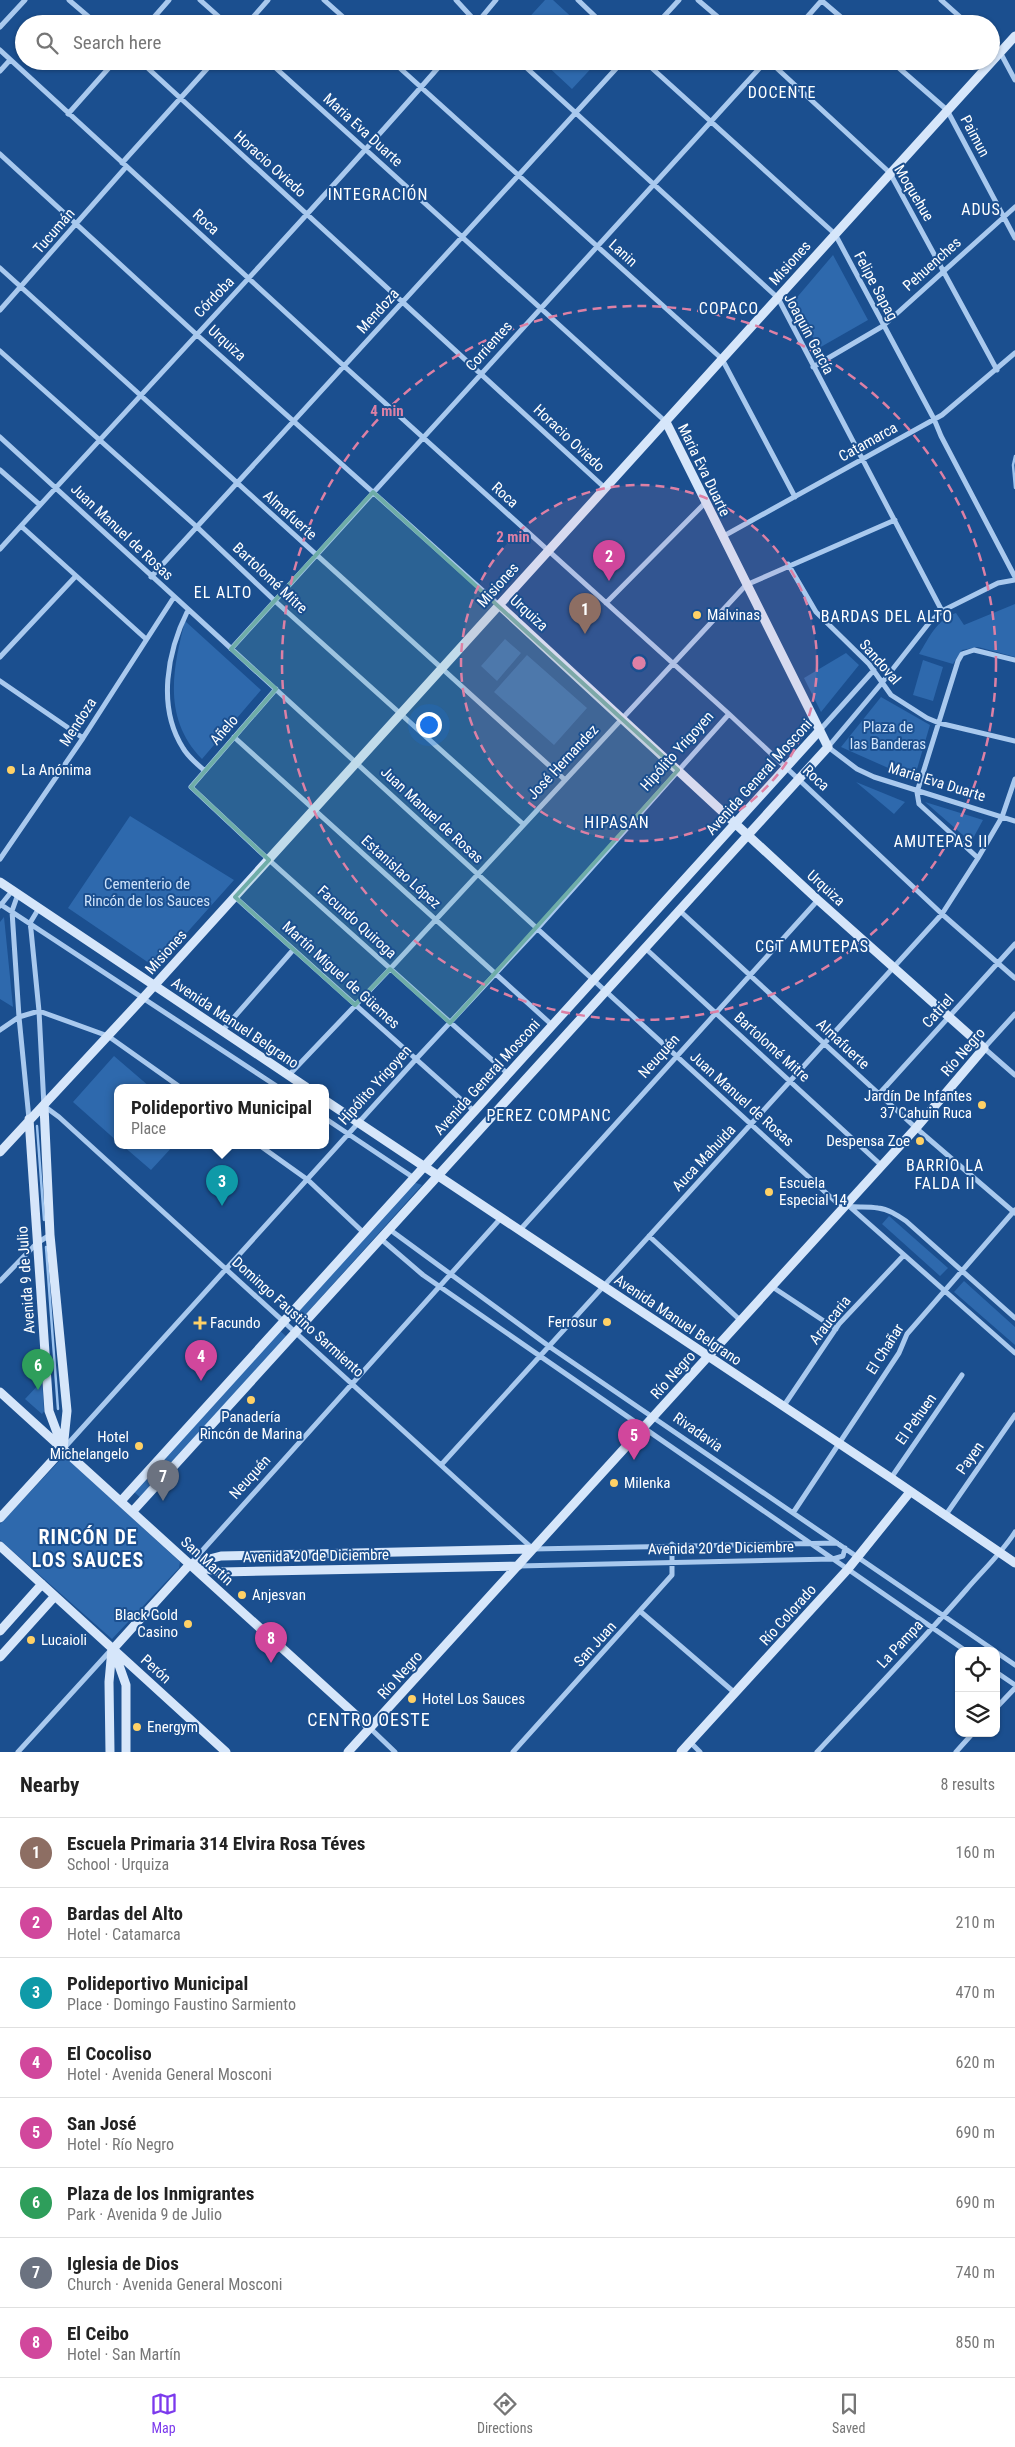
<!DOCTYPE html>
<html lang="en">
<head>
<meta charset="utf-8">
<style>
  body { margin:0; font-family:"Roboto Condensed",sans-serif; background:#f2f2f2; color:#222 }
  .controls { position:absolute; right:15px; bottom:15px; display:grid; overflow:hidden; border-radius:10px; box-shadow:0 1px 4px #0004 }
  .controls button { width:45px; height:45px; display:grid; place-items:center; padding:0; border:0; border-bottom:1px solid #e0e0e0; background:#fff; color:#222; font:25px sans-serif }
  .you { position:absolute; left:428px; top:724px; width:18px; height:18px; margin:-12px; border:4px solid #fff; border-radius:50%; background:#1a73e8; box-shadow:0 0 0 8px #1a73e833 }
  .badge { display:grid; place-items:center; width:32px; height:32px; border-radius:50%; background:#7c3aed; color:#fff; font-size:16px; font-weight:700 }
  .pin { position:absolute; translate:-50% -41px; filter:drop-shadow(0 1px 2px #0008) }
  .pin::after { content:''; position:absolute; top:26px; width:18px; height:15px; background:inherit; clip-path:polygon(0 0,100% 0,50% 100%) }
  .popup { position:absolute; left:114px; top:1084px; width:215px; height:65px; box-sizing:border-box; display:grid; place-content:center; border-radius:10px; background:#fff; filter:drop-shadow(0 1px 4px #0005); font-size:16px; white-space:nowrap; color:#767676 }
  .popup b { font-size:19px; color:#222 }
  .popup::after { content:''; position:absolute; left:50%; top:100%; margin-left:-10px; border:10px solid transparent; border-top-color:#fff }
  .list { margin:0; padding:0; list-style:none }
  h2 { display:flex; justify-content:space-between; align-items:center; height:65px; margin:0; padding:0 20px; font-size:21px }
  h2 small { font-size:16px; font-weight:400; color:#767676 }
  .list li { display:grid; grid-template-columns:32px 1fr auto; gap:15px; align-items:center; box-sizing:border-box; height:70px; padding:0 20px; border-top:1px solid #e0e0e0 }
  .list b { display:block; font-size:19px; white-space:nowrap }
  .list p { margin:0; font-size:16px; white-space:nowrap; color:#767676 }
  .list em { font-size:16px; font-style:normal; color:#767676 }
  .icon { flex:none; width:28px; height:28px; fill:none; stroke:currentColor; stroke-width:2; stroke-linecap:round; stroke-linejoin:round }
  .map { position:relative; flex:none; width:1015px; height:1752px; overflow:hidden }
  .search { position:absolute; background:#fff; box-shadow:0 1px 4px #0004; left:15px; right:15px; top:15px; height:55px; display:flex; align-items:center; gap:12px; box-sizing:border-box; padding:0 18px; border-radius:28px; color:#767676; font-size:19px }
  .sheet { height:625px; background:#fff }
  nav { display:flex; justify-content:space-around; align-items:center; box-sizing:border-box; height:70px; border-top:1px solid #e0e0e0; background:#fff; font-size:14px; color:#767676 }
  nav a { display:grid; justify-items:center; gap:2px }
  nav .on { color:#7c3aed }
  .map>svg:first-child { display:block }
</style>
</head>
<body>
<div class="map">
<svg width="1015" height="1752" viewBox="0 0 1015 1752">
  <rect width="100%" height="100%" fill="#1b4f8f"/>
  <path fill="#2e69ad" d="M545,0H553L579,24H523Z
    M542,61H598L572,89Z
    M833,255L868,320L819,348L793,302Z
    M1015,604V657L978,647L962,650L953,664L919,654C929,638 937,619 956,613L964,625Z
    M185,621L261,690L202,759C163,719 172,671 185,621Z
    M505,639L521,653L497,681L481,666Z
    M846,653L859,665L821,712L804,678Z
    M527,655L587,708L554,745L494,692Z
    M923,660L943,667L933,701L913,695Z
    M881,697L930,725L917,769L904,775L841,747Z
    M856,782L905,802L894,814Z
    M925,802L983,820L971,842Z
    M130,816L234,880L158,965L154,962L149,963L68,908Z
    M4,917L13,1007L0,999V922Z
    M114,1056L150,1087H118V1142L73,1102Z
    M122,1145H174L151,1170Z
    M413,1182L422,1185L298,1323L291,1317Z
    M889,1216L948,1268L940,1276L882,1224Z
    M964,1281L1015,1327V1345L954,1292Z
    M279,1330L287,1337L141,1498L134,1492Z
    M42,1381L44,1411L42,1414L25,1399Z
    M63,1457L68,1459L180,1562L179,1568L112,1639L0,1540V1524Z"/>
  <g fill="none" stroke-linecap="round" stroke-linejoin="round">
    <path stroke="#9cc4f0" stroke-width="2.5" d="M1015,456L1013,465L1015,488
      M37,1126L44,1220
      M46,1247L58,1409"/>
    <path stroke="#a9c9ee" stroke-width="5" d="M69,0L97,24
      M200,0L227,24
      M324,0L351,24
      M456,0L478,24
      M578,0L603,24
      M698,0L726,24
      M821,0L849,24
      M941,0L968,24
      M148,24L169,0
      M247,24L268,0
      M476,24L496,0
      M657,24L679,0
      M801,24L822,0
      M0,27L25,0
      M991,44L1000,52L1015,80
      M0,50L344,366L729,714L942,914L1015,978
      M140,61L605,488
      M268,61L666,422
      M392,61L722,359L795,497
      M519,61L778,298L942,611
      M644,61L835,234L934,419L941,436L1015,577
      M769,61L890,173L997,370
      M891,61L947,110L1015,238
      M0,71L10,60
      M68,114L115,61
      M0,154L196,334L499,605
      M122,163L214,61
      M0,268L564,779
      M0,310L126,167
      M0,351L197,527L275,601L523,824
      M813,367L883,326L1015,207
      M0,437L836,1202C849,1210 863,1205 878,1208C888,1209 897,1215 906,1221L1015,1318
      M0,470L40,505
      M21,526L146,639
      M722,537L942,415L1015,353
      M0,549C148,386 299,227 444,61
      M788,564L816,612L869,664L891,695L927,718L939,723L1015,741
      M151,577L623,61
      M1015,580L998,583L942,611L929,623L881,684L828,747L857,769L874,777L1015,821
      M606,603L705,503
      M188,610C167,652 157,707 183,748C188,757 197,764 205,771
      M231,649L766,61
      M0,657L75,577
      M0,681L83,738
      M276,689L191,787L269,860L508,1074
      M820,730L874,670
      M234,737L552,1025
      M978,858L919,804L917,792L958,661L962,654L974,650L1015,660
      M0,859L83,738L174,597
      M18,894L12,911L19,1017L29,1119
      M235,897L474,1111
      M0,904L278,1087
      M0,906L12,891
      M39,908L30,923L31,930L39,1011L44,1106L59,1117L533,1549L837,1543
      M679,910L916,1128L1015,1213
      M645,948L881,1165
      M1015,1014L984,1048L1015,1075
      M0,1030L19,1017L39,1011L108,1036L180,1087
      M222,1031L293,950
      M288,1076L390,969L746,585L895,520
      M879,1094L1015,944
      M326,1119L414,1178
      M259,1145L308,1180L364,1233
      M850,1207L1015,1353
      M389,1229L550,1347L995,1651
      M519,1231L818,900
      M649,1236L740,1320
      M381,1239L423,1275L966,1651
      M0,1281L37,1243L50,1235
      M771,1286L836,1329
      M783,1407L839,1324L904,1255
      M65,1447L417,1058L537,929L729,714
      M441,1465L942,914L978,858L1002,817L1015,779
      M891,1478L962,1375
      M793,1513L899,1353L907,1334L1015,1210
      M945,1516L1015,1415
      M192,1562L501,1218
      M518,1566L833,1559L843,1556L845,1548
      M641,1612L735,1693
      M996,1652L1015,1665
      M996,1672L1015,1685
      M996,1708L1015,1688
      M370,1728L395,1752
      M690,1742L700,1752
      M18,1752L110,1651
      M513,1752L672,1575V1544
      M817,1752C867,1698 918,1645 966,1590C983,1570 1001,1554 1015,1532
      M956,1752L973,1733"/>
    <path stroke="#d6e6fa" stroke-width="9" d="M0,882L306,1087
      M326,1101L891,1478L1015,1563
      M44,1106L50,1235L67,1411L63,1449
      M29,1119L49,1411L62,1446
      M0,1152L143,998L1015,36
      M0,1392L370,1728
      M121,1501L820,730
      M132,1512L828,747L666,422
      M0,1518L63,1449
      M0,1546L226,1752
      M190,1564L221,1556L533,1549
      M195,1566L221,1572L518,1566
      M0,1631L42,1584
      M113,1649L190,1564
      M114,1651L126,1685V1752
      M0,1657L55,1596
      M110,1752L109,1682L112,1649
      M348,1752L916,1128L984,1048L818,900L499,605
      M681,1752L848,1569L910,1492"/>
  </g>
  <path fill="#6fada8" fill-opacity="0.2" stroke="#6fada8" stroke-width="4" stroke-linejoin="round" d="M373,492L678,770L450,1023L390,969L355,1005L235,897L269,860L191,787L276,689L231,649Z"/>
  <circle cx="639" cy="663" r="178" fill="#dd80a5" fill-opacity=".12"/>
  <g fill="none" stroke="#dd80a5" stroke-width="2.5" stroke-dasharray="9 6">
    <circle cx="639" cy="663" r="178"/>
    <circle cx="639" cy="663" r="357"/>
  </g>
  <g fill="#ffd166" stroke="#1b4f8f" stroke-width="2">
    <circle cx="697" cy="615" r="5"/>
    <circle cx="11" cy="770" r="5"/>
    <circle cx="982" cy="1105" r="5"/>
    <circle cx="920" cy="1141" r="5"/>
    <circle cx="769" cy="1192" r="5"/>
    <circle cx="607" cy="1322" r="5"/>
    <path d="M197.5 1315.5h5v5h5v5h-5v5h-5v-5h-5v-5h5z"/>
    <circle cx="251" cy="1400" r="5"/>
    <circle cx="139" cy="1446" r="5"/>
    <circle cx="614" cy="1483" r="5"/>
    <circle cx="242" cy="1595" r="5"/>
    <circle cx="188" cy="1624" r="5"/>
    <circle cx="31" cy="1640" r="5"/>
    <circle cx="412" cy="1699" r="5"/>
    <circle cx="137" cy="1727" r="5"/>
  </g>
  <g text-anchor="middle" stroke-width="4" stroke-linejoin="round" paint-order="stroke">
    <g font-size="15" fill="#fff" stroke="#1b4f8f">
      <text transform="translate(363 130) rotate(42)" y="5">Maria Eva Duarte</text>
      <text transform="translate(975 136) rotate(62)" y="5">Paimun</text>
      <text transform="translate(270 164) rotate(42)" y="5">Horacio Oviedo</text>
      <text transform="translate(914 193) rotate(59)" y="5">Moquehue</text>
      <text transform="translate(206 222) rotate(42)" y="5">Roca</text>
      <text transform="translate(54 231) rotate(-49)" y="5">Tucumán</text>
      <text transform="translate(623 253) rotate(42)" y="5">Lanin</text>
      <text transform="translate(790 263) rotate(-48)" y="5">Misiones</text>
      <text transform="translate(932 264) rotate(-42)" y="5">Pehuenches</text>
      <text transform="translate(876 286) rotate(62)" y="5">Felipe Sapag</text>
      <text transform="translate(214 297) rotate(-46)" y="5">Córdoba</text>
      <text transform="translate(378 311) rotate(-48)" y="5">Mendoza</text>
      <text transform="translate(809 334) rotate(62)" y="5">Joaquín García</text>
      <text transform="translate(227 343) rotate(42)" y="5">Urquiza</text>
      <text transform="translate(489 346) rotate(-48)" y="5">Corrientes</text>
      <text transform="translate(569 438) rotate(43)" y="5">Horacio Oviedo</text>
      <text transform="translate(868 442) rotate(-29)" y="5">Catamarca</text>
      <text transform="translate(704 470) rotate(64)" y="5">Maria Eva Duarte</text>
      <text transform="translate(505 495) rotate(42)" y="5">Roca</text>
      <text transform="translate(290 515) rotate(42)" y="5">Almafuerte</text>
      <text transform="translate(122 532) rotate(43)" y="5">Juan Manuel de Rosas</text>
      <text transform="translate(270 578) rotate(43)" y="5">Bartolomé Mitre</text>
      <text transform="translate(498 585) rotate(-48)" y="5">Misiones</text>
      <text transform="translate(529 613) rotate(42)" y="5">Urquiza</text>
      <text transform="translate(880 662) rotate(49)" y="5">Sandoval</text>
      <text transform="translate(78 722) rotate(-57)" y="5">Mendoza</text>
      <text transform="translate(224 730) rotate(-49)" y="5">Añelo</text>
      <text transform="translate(677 751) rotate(-48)" y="5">Hipólito Yrigoyen</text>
      <text transform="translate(563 762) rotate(-47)" y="5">José Hernandez</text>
      <text transform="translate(759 777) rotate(-48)" y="5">Avenida General Mosconi</text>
      <text transform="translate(816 778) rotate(43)" y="5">Roca</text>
      <text transform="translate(937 782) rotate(17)" y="5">Maria Eva Duarte</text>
      <text transform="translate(432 815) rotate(43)" y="5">Juan Manuel de Rosas</text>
      <text transform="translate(401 872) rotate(42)" y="5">Estanislao López</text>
      <text transform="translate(826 888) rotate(42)" y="5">Urquiza</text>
      <text transform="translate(357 922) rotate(42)" y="5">Facundo Quiroga</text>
      <text transform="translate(166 952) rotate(-48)" y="5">Misiones</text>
      <text transform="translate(341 975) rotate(42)" y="5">Martín Miguel de Güemes</text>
      <text transform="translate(938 1011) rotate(-48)" y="5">Catriel</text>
      <text transform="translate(235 1023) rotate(34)" y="5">Avenida Manuel Belgrano</text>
      <text transform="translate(843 1044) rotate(43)" y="5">Almafuerte</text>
      <text transform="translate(772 1047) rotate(42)" y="5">Bartolomé Mitre</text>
      <text transform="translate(963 1052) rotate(-49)" y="5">Río Negro</text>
      <text transform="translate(659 1056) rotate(-48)" y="5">Neuquén</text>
      <text transform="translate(487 1077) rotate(-48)" y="5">Avenida General Mosconi</text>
      <text transform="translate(375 1085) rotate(-48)" y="5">Hipólito Yrigoyen</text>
      <text transform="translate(742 1099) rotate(42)" y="5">Juan Manuel de Rosas</text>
      <text transform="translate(704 1158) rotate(-47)" y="5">Auca Mahuida</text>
      <text transform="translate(26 1280) rotate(-94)" y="5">Avenida 9 de Julio</text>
      <text transform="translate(298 1317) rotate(42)" y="5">Domingo Faustino Sarmiento</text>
      <text transform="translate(678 1320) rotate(34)" y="5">Avenida Manuel Belgrano</text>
      <text transform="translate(830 1320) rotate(-52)" y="5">Araucaria</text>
      <text transform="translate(885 1349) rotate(-58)" y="5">El Chañar</text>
      <text transform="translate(673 1375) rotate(-48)" y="5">Río Negro</text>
      <text transform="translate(916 1419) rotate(-55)" y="5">El Pehuen</text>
      <text transform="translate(698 1432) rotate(35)" y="5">Rivadavia</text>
      <text transform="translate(970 1458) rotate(-55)" y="5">Payen</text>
      <text transform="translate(250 1477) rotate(-48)" y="5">Neuquén</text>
      <text transform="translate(721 1548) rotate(-1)" y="5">Avenida 20 de Diciembre</text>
      <text transform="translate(316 1556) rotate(-1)" y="5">Avenida 20 de Diciembre</text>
      <text transform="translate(207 1561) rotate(42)" y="5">San Martín</text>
      <text transform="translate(788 1615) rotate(-48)" y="5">Río Colorado</text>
      <text transform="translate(595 1644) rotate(-48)" y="5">San Juan</text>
      <text transform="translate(900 1644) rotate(-47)" y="5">La Pampa</text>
      <text transform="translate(156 1669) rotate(42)" y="5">Perón</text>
      <text transform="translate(400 1675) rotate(-48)" y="5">Río Negro</text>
    </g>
    <g font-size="15" fill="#fff" stroke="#1b4f8f" text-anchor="start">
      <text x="707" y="620">Malvinas</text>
      <text x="21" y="775">La Anónima</text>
      <text x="972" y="1101" text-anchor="end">Jardín De Infantes<tspan x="972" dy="17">37 Cahuin Ruca</tspan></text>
      <text x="910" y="1146" text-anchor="end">Despensa Zoe</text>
      <text x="779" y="1188">Escuela<tspan x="779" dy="17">Especial 14</tspan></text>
      <text x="597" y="1327" text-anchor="end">Ferrosur</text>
      <text x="210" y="1328">Facundo</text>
      <text x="251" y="1422" text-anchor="middle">Panadería<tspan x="251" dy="17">Rincón de Marina</tspan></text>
      <text x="129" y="1442" text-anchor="end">Hotel<tspan x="129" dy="17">Michelangelo</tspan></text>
      <text x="624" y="1488">Milenka</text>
      <text x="252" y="1600">Anjesvan</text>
      <text x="178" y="1620" text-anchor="end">Black Gold<tspan x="178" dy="17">Casino</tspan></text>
      <text x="41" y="1645">Lucaioli</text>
      <text x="422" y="1704">Hotel Los Sauces</text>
      <text x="147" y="1732">Energym</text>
    </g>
    <g font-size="15" fill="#cfe3fa" stroke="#1b4f8f">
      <text x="888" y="732">Plaza de<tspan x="888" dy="17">las Banderas</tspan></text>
      <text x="147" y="889">Cementerio de<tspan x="147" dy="17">Rincón de los Sauces</tspan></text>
    </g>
    <g font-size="16" letter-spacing="1" fill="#fff" stroke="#1b4f8f">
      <text x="782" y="98">DOCENTE</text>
      <text x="378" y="200">INTEGRACIÓN</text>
      <text x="981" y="215">ADUS</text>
      <text x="729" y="314">COPACO</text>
      <text x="223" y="598">EL ALTO</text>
      <text x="887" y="622">BARDAS DEL ALTO</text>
      <text x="617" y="828">HIPASAN</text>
      <text x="941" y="847">AMUTEPAS II</text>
      <text x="812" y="952">CGT AMUTEPAS</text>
      <text x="549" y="1121">PEREZ COMPANC</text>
      <text x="945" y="1171">BARRIO LA<tspan x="945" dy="18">FALDA II</tspan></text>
    </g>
    <g font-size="18" letter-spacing="1" fill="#fff" stroke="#1b4f8f">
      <text x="369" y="1726">CENTRO OESTE</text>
    </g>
    <g font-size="20" font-weight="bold" letter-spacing="1" fill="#fff" stroke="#1b4f8f">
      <text x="88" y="1544">RINCÓN DE<tspan x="88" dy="23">LOS SAUCES</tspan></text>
    </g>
  </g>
  <circle cx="639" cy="663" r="8" fill="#dd80a5" stroke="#1b4f8f" stroke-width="2.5"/>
  <g font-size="15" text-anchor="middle" font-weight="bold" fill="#dd80a5" stroke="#1b4f8f" stroke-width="4" stroke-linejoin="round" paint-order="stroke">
    <text x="387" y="416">4 min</text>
    <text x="513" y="542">2 min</text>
  </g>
</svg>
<div class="controls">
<button><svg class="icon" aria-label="locate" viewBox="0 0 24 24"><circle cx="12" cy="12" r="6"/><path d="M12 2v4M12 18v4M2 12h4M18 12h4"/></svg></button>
<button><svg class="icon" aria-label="layers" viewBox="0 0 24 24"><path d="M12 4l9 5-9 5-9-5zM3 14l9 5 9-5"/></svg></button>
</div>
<div class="you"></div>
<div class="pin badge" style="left:585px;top:634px;background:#8d6e63">1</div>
<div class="pin badge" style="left:609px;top:581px;background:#d1479c">2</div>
<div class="pin badge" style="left:222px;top:1206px;background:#0f9aa8">3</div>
<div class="popup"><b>Polideportivo Municipal</b>Place</div>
<div class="pin badge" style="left:201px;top:1381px;background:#d1479c">4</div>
<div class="pin badge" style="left:634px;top:1460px;background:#d1479c">5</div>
<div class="pin badge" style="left:38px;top:1390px;background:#2e9e5b">6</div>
<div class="pin badge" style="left:163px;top:1501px;background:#6b7280">7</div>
<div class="pin badge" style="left:271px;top:1663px;background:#d1479c">8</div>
<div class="search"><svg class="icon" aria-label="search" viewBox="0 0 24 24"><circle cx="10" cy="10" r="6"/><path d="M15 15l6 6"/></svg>Search here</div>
</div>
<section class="sheet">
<h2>Nearby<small>8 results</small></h2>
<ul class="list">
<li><span class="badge" style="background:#8d6e63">1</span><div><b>Escuela Primaria 314 Elvira Rosa Téves</b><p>School · Urquiza</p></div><em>160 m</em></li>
<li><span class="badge" style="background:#d1479c">2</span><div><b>Bardas del Alto</b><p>Hotel · Catamarca</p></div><em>210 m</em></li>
<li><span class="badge" style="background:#0f9aa8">3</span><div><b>Polideportivo Municipal</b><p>Place · Domingo Faustino Sarmiento</p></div><em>470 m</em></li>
<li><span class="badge" style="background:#d1479c">4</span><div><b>El Cocoliso</b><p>Hotel · Avenida General Mosconi</p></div><em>620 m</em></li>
<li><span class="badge" style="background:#d1479c">5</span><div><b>San José</b><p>Hotel · Río Negro</p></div><em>690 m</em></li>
<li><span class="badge" style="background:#2e9e5b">6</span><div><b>Plaza de los Inmigrantes</b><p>Park · Avenida 9 de Julio</p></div><em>690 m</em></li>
<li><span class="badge" style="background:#6b7280">7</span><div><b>Iglesia de Dios</b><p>Church · Avenida General Mosconi</p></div><em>740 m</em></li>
<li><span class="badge" style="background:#d1479c">8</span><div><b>El Ceibo</b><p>Hotel · San Martín</p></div><em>850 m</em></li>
</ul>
</section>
<nav>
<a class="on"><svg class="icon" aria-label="map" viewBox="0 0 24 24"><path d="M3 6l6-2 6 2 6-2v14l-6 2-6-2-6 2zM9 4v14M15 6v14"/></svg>Map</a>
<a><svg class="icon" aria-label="directions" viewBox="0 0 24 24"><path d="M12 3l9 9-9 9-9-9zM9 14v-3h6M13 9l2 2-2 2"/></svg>Directions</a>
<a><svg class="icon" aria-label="saved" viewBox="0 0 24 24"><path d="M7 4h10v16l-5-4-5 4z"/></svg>Saved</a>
</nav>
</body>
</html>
